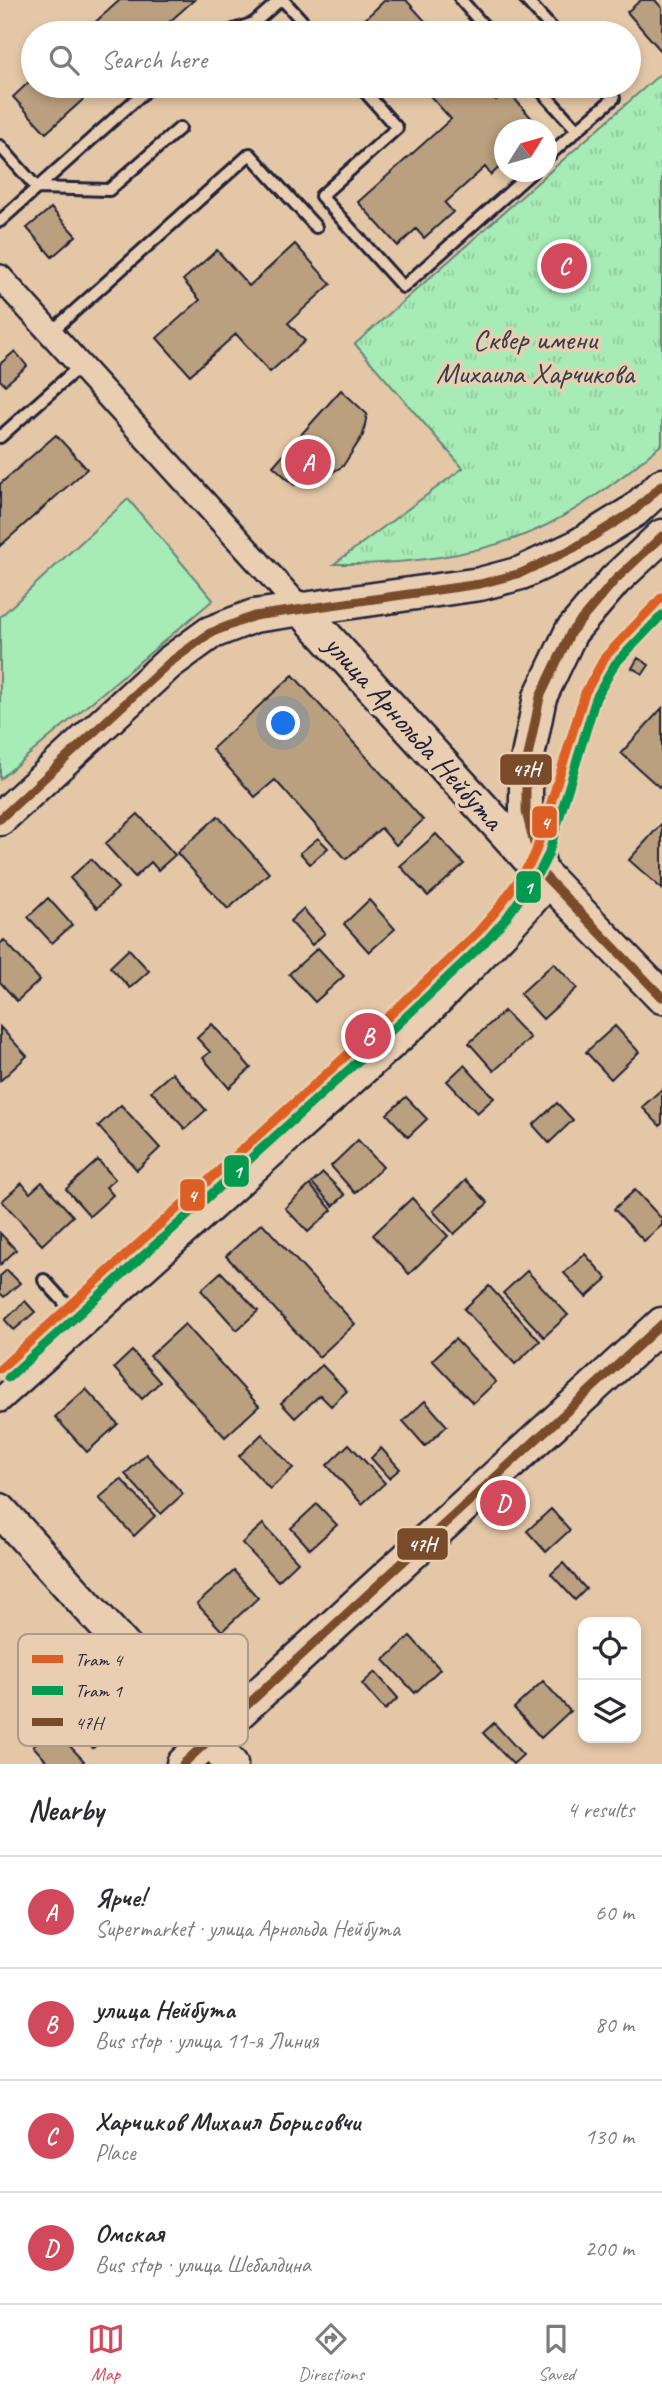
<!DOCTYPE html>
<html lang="en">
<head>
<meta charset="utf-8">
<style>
  body { margin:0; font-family:Caveat,sans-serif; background:#f2f2f3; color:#2b2b33 }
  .controls { position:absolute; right:21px; bottom:21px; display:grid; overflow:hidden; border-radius:14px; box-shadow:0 4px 10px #0003 }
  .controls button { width:63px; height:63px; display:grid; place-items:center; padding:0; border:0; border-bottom:2px solid #e1e1e2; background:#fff; color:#2b2b33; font:35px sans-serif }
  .compass { position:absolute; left:494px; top:119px; width:63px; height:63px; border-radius:50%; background:#fff; box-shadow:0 4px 10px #0003; rotate:53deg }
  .you { position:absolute; left:284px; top:724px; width:24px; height:24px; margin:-18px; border:5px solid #fff; border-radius:50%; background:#1a73e8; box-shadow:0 0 0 10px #1a73e833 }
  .badge { display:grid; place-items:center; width:46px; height:46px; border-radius:50%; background:#d1495b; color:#fff; font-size:23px; font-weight:700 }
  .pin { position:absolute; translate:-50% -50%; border:4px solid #fff; box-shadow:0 2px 7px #0006 }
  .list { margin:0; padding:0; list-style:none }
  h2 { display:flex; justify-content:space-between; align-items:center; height:91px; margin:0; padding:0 28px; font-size:30px }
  h2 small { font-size:23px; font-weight:400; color:#7c7c81 }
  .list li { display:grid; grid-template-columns:46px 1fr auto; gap:21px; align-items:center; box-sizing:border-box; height:112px; padding:0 28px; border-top:2px solid #e1e1e2 }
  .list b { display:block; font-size:26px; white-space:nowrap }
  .list p { margin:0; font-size:23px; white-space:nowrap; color:#7c7c81 }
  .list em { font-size:23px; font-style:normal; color:#7c7c81 }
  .icon { flex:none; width:38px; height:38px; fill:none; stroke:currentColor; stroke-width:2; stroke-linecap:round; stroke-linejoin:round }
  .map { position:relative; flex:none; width:662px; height:1764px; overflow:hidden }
  .search { position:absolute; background:#fff; box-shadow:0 4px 10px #0003; left:21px; right:21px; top:21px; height:77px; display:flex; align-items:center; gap:18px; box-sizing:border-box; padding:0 24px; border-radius:38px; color:#7c7c81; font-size:26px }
  .sheet { height:539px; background:#fff }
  nav { display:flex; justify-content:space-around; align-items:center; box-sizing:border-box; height:98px; border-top:2px solid #e1e1e2; background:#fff; font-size:19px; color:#7c7c81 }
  nav a { display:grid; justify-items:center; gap:4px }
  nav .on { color:#d1495b }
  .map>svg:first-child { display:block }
</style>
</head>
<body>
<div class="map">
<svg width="662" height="1764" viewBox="0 0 662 1764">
  <defs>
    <pattern id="park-tufts" width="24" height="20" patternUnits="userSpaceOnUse" patternTransform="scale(1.75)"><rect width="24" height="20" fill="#a7ebb6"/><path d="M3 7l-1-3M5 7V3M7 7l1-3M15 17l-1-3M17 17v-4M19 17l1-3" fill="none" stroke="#8fc99d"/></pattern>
  </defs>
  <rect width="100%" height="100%" fill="#e4c7a6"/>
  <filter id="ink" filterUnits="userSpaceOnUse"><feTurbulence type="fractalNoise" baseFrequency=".0143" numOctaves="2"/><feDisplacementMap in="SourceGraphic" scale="14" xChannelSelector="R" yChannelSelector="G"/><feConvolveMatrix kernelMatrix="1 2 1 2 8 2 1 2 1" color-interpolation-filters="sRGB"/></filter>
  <g filter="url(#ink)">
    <path fill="#a7ebb6" stroke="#648678" stroke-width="2" d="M128,499L213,600L0,779V617Z"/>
    <path fill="url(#park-tufts)" stroke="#648678" stroke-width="2" d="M660,74L662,76V444C624,477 581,510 534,531C472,557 401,565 334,564L463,468L355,344Z"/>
    <path fill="#baa07e" stroke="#22223b" stroke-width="2" d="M120,0H194L157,33H83Z
      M385,0H406L436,33H374L363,21Z
      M641,0H655L662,8V52L627,12Z
      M33,78V86H98L46,133L13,97Z
      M421,86H483L496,100L507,90L535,122L527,130H504V163L491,175L485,167L445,203L453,212L424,238L416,229L398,246L358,202L451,119Z
      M51,208L76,236L52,257L27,228Z
      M295,244L331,284L288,323L305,341L270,372L236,334L190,375L157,338L200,300L183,280L217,250L249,286Z
      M15,351L27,366L5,385L0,380V364Z
      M341,390L367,414L363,435L343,466L319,480L294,485L273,466Z
      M56,435L87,469L0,546V484Z
      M638,658L649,665L643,674L632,668Z
      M293,675L423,820L396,845L381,828L346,859L275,780L255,797L212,749Z
      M662,708V783L659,787L621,753Z
      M138,814L175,855L158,870L151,862L135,877L105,844Z
      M218,816L269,873L228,909L177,853Z
      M662,823V889L629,860Z
      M436,834L464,864L428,896L400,866Z
      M318,838L328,848L310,864L300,853Z
      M91,859L118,888L97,908L70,878Z
      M48,898L72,925L52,943L28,917Z
      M369,900L395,929L369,952L344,924Z
      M303,909L325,933L312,945L290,921Z
      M4,940L40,980L17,1001L0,982V944Z
      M318,948L344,976L315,1002L289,974Z
      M129,949L149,971L130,988L110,967Z
      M554,963L577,988L543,1019L520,994Z
      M504,1011L530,1038L494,1071L469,1043Z
      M212,1024L251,1068L229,1088L203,1058L210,1052L197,1038Z
      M615,1026L639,1052L611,1079L586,1052Z
      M0,1027L27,1056L0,1081Z
      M464,1065L494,1098L477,1113L447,1081Z
      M172,1073L206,1110L185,1129L151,1091Z
      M662,1089V1123L660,1126L642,1107Z
      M406,1097L427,1119L408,1137L387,1114Z
      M557,1103L573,1120L549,1143L533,1125Z
      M121,1105L160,1148L137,1170L98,1126Z
      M358,1140L383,1167L355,1193L331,1166Z
      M98,1160L115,1179L106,1187L113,1195L90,1216L66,1189Z
      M323,1173L345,1195L333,1206L312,1183Z
      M466,1180L488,1203L454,1234L433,1211Z
      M42,1182L73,1216L42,1245L2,1201L22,1183L30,1193Z
      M310,1185L332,1210L308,1232L285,1208Z
      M635,1190L662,1219V1225L644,1241L614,1209Z
      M412,1198L448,1236L409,1274L373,1235Z
      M262,1223L355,1324L319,1357L226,1256Z
      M0,1233L16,1250L0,1265Z
      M585,1254L607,1279L586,1297L564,1273Z
      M7,1270L20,1283L4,1297L0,1293V1276Z
      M527,1271L568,1315L544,1337L503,1293Z
      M221,1272L258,1311L237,1330L201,1290Z
      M489,1286L540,1341L515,1364L464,1309Z
      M25,1301L35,1312L14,1330L5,1320Z
      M185,1324L259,1406L225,1437L150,1356Z
      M455,1339L496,1382L473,1403L432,1360Z
      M132,1351L160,1382L142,1399L114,1368Z
      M322,1365L347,1391L331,1406L320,1395L295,1418L281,1403Z
      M86,1389L118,1424L87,1452L55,1417Z
      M425,1401L447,1426L425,1446L403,1421Z
      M262,1434L293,1468L270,1489L239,1456Z
      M349,1444L385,1483L362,1504L327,1465Z
      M381,1448L400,1469L389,1478L371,1458Z
      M146,1454L183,1494L161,1514L125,1474Z
      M121,1479L155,1516L134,1536L99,1498Z
      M317,1504L337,1525L310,1549L291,1528Z
      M551,1509L570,1530L546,1552L527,1531Z
      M263,1524L298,1562L278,1581L242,1543Z
      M563,1563L586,1589L575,1600L551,1574Z
      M234,1571L258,1598L222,1631L197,1604Z
      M410,1636L440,1669L415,1693L384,1660Z
      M39,1638L59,1660L36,1681L17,1660Z
      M375,1672L398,1698L385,1710L362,1684Z
      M543,1681L570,1711L541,1738L514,1708Z
      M90,1691L120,1723L93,1748L63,1716Z
      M494,1723L523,1755L513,1764L483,1733Z
      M52,1727L84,1761L81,1764H49L33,1746Z"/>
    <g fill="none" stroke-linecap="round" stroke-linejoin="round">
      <g stroke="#22223b" stroke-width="16">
        <path id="lane" d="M283,0L313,33
          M461,0L490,33
          M526,0L556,33
          M225,33L254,23L280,0
          M360,86L397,128L321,196L403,287L532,172
          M537,86L577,130L546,158
          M577,130L614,98L603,86
          M0,146L37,188L109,190L180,128
          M0,221L151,86
          M50,333L250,154L316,227
          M0,437L80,366
          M44,1280L84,1324"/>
      </g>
      <g stroke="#22223b" stroke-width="28">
        <path id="street" d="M0,277L300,608
          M0,1400L423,1020L508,932L552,883"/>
      </g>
      <g stroke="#22223b" stroke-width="37">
        <path id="secondary" d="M300,608L541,872L662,997
          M0,819L169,663L210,633L254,616L480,584L521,573L574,548L634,511L662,485
          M540,867L526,812V766L540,697L571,632L615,580L662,536
          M0,1510L231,1764
          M183,1764L662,1324"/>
      </g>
      <use href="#lane" stroke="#eaceb1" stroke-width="10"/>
      <use href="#street" stroke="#eaceb1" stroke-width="23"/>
      <use href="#secondary" stroke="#eaceb1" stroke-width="32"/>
      <g stroke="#eaceb1" stroke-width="14">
        <path id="bus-1" d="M662,536L615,580L571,632L540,697L526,766V812L541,872L662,997
          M0,819L169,663L210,633L254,616L480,584L521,573L574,548L634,511L662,485
          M183,1764L662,1324"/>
      </g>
      <use href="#bus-1" stroke="#7a4b2a" stroke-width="9"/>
      <g stroke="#eaceb1" stroke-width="14">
        <path id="tram-1" d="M0,1369L368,1036L477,933L497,910L531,862L536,851L585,693L605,657L662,597"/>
      </g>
      <g stroke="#eaceb1" stroke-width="14">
        <path id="tram-2" d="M8,1378L376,1045L485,942L507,917L541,869L548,855L596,698L615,664L662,615"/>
      </g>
      <use href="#tram-1" stroke="#dd5e24" stroke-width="9"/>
      <use href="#tram-2" stroke="#03994f" stroke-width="9"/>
    </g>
  </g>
  <g text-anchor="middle" stroke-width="7" stroke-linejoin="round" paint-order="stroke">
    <g font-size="30" fill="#36404d" stroke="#eaceb1">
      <text x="535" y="349">Сквер имени<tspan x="535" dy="34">Михаила Харчикова</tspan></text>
    </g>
    <g font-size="30" fill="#22223b" stroke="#eaceb1">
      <text transform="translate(414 732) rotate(48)" y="10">улица Арнольда Нейбута</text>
    </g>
  </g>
  <rect x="18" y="1634" width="230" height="112" rx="10" fill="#eaceb1" stroke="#ae9a8e" stroke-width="2"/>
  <rect x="32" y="1655" width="31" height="8" fill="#dd5e24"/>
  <rect x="32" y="1686" width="31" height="9" fill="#03994f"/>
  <rect x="32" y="1718" width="31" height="8" fill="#7a4b2a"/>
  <g font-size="19" fill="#22223b">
    <text x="75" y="1666">Tram 4</text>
    <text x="75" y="1697">Tram 1</text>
    <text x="75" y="1729">47Н</text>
  </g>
  <g stroke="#eaceb1" stroke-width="2.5">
    <rect x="499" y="753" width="54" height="33" rx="7" fill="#7a4b2a"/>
    <rect x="531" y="805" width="27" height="34" rx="7" fill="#dd5e24"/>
    <rect x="515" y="870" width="27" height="34" rx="7" fill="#03994f"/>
    <rect x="223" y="1154" width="27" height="34" rx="7" fill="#03994f"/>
    <rect x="179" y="1178" width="27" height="34" rx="7" fill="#dd5e24"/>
    <rect x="396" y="1527" width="53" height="34" rx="7" fill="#7a4b2a"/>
  </g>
  <g font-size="19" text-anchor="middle" font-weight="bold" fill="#fff">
    <text x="526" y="776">47Н</text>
    <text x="545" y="829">4</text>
    <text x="528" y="894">1</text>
    <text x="237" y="1178">1</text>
    <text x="192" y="1202">4</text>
    <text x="422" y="1551">47Н</text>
  </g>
</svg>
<div class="controls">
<button><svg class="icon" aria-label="locate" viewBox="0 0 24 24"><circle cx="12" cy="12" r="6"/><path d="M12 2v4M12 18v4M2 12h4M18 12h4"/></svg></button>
<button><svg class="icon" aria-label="layers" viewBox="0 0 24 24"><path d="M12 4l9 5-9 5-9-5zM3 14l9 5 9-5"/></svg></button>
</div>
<svg class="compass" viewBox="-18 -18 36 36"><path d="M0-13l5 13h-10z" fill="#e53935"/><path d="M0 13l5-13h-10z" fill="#7c7c81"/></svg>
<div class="you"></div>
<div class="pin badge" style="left:308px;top:462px">A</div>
<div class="pin badge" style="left:368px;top:1036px">B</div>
<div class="pin badge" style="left:564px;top:266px">C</div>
<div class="pin badge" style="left:503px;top:1503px">D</div>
<div class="search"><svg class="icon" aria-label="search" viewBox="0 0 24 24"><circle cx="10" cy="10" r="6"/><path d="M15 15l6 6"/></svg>Search here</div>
</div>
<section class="sheet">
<h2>Nearby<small>4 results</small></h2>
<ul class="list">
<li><span class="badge">A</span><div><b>Ярче!</b><p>Supermarket · улица Арнольда Нейбута</p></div><em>60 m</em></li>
<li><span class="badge">B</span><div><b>улица Нейбута</b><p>Bus stop · улица 11-я Линия</p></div><em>80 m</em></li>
<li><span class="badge">C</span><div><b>Харчиков Михаил Борисовчи</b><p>Place</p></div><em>130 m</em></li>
<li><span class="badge">D</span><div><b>Омская</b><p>Bus stop · улица Шебалдина</p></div><em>200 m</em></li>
</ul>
</section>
<nav>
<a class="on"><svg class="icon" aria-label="map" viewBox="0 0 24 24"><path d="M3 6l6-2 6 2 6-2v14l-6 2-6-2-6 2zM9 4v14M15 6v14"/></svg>Map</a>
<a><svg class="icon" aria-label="directions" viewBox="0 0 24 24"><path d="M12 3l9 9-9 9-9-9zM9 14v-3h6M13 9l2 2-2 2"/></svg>Directions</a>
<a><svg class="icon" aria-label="saved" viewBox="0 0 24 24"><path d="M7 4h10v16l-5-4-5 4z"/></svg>Saved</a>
</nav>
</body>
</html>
